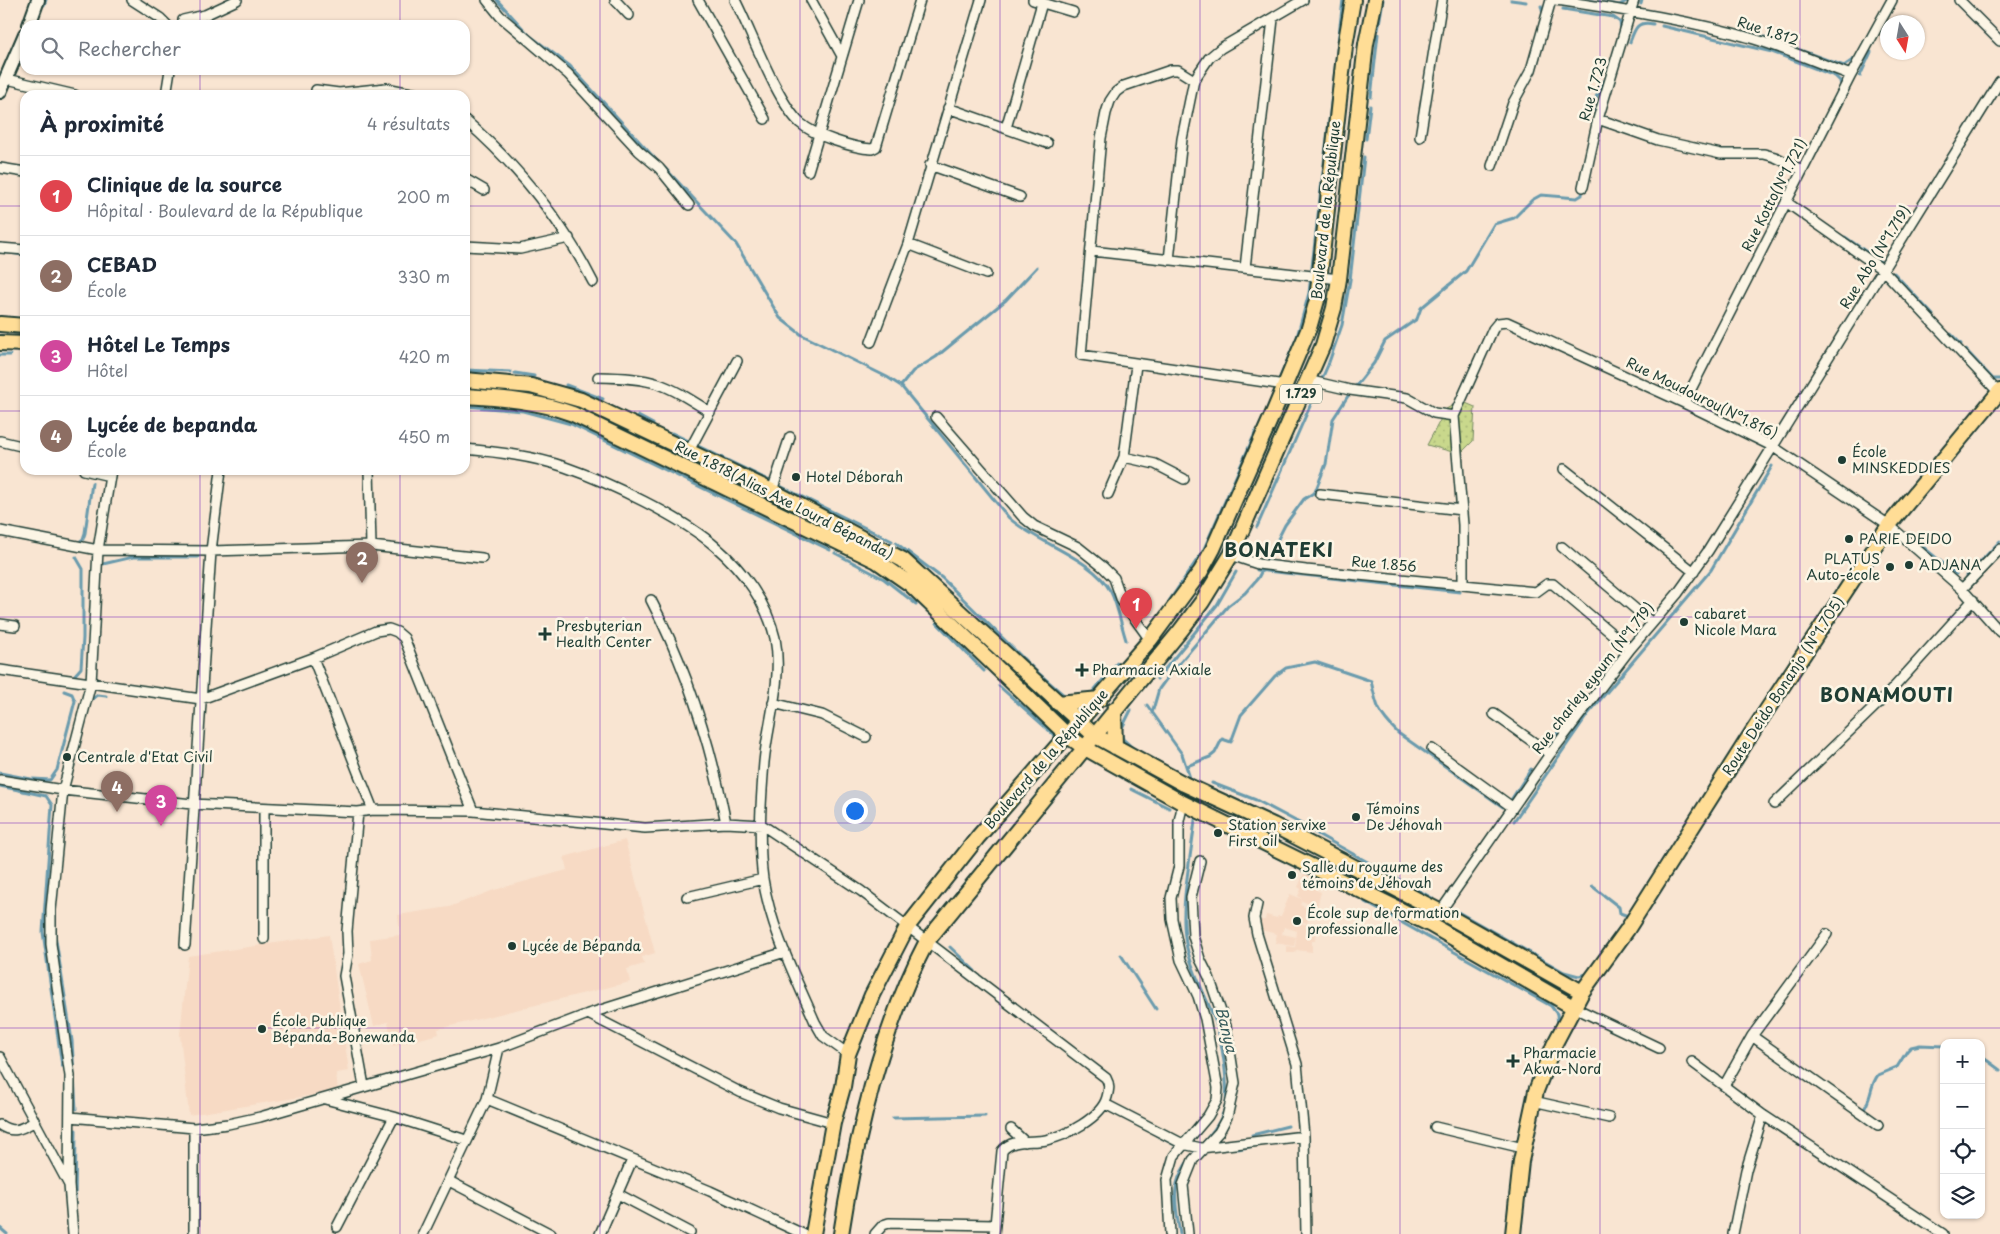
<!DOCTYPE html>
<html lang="fr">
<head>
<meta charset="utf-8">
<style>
  body { margin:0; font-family:"Playpen Sans",sans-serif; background:#f2f2f3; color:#1f2937 }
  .controls { position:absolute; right:15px; bottom:15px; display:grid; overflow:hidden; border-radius:10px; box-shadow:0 1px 4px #0004 }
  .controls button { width:45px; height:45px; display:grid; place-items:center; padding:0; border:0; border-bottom:1px solid #e0e1e3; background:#fff; color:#1f2937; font:25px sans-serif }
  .compass { position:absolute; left:1880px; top:15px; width:45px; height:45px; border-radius:50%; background:#fff; box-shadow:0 1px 4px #0004; rotate:169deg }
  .you { position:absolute; left:854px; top:810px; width:18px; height:18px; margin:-12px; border:4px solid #fff; border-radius:50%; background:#1a73e8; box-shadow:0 0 0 8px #1a73e833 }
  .badge { display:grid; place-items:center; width:32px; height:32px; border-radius:50%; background:#1f3d34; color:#fff; font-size:16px; font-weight:700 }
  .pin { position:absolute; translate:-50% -41px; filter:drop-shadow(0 1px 2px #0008) }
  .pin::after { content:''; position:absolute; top:26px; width:18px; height:15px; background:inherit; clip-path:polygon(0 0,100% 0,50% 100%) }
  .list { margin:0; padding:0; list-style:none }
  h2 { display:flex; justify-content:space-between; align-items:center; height:65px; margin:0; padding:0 20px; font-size:21px }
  h2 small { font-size:16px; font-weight:400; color:#747a83 }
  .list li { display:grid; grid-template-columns:32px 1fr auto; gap:15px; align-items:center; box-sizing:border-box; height:80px; padding:0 20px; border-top:1px solid #e0e1e3 }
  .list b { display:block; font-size:19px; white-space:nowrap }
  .list p { margin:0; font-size:16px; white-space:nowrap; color:#747a83 }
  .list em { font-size:16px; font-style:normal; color:#747a83 }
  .icon { flex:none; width:28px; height:28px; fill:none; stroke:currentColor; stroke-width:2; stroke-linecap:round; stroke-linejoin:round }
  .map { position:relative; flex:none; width:2000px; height:1234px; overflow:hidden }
  .search { position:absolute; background:#fff; box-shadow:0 1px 4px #0004; left:20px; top:20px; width:450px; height:55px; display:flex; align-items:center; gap:12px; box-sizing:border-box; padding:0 18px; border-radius:15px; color:#747a83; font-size:19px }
  .panel { position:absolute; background:#fff; box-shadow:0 1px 4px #0004; left:20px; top:90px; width:450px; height:385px; border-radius:15px }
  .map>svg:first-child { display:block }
</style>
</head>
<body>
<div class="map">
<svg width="2000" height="1234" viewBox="0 0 2000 1234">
  <defs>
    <pattern id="park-dots" width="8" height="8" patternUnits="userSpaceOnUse" patternTransform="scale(1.25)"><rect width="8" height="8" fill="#c9d88c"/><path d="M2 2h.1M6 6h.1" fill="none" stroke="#acba79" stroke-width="1.8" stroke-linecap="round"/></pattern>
  </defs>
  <rect width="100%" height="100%" fill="#f9e5d2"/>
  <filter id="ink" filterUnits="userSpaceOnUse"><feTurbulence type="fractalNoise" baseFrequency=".02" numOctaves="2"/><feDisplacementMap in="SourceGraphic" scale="10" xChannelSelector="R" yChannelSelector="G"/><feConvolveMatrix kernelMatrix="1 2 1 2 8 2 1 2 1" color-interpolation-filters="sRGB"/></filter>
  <g filter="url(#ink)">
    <path fill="#f7dac4" d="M625,840L655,953L642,957L644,964L627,969L630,982L438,1029L439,1034L393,1046L388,1022L374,1026L359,964L372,960L370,939L400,935L398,915L449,907L494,890L567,870L564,857Z
      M1304,873L1320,880L1316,890L1321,892L1317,907L1302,901L1300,905L1312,910L1307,923L1300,921L1299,923L1316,926L1315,941H1312V952L1296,950L1295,953H1287V946L1295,947L1297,931L1284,927L1282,934L1296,937L1294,946L1275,943L1277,934L1261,930L1260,920H1265L1266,915L1277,918L1278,916H1281L1290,894L1302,899L1298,896L1301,889L1298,887Z
      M329,935L349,1071L336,1073L338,1091L189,1115L180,1035L188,956Z"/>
    <path fill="url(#park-dots)" stroke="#748a60" d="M1461,401L1475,407L1473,441L1460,454L1427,445L1446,409Z"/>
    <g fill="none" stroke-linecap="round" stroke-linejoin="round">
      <path stroke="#6b9bad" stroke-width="3" d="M497,0L529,35L570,66L660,164
        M1511,0L1526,2
        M1588,0L1619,5L1629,0
        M1641,4L1642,0
        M44,5L46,0
        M1541,6L1543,14
        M1563,9L1613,17L1620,22L1621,30
        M1662,26L1772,52L1835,76L1840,81L1841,87
        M1378,30L1383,0
        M1740,31L1764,37L1844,66L1854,59
        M1630,42C1635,28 1637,21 1653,24
        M21,59L25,51
        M1860,76L1871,52
        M1371,97L1378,34
        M1596,116L1593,103L1608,74
        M1366,139L1370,106
        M665,168L736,244L780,318L802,335L887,377L901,386L1009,518C1038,544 1093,558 1111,592C1118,606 1121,625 1126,640
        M1845,237L1881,262
        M1,252L25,255
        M1894,273L1933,315
        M1951,334L1961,344
        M1966,350L1993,379H2000
        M0,355H10
        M23,355H25
        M465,370L511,372
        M515,373L534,376
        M1278,382L1297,337L1309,293L1343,0
        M566,385L603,399
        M901,386L913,371L936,357L1006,300L1037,267
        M465,406L523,411L571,424L830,550
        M638,416L653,424
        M672,433L691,442
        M696,445L772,482
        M776,484L892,541
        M100,512L106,476
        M1257,527L1328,365L1342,325L1350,280L1364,157
        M1912,538L1956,574
        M78,543L83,539L85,533L92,483
        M896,543L942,578L1037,672L1066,697
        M835,553L884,579L916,604
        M103,564L133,557H198
        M1257,570L1460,592
        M1967,576L2000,541
        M1169,601L1203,551L1256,431
        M937,623L984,671
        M1633,638L1638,633
        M73,677L81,668L83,638V569L76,557
        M1157,679L1217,605L1236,572
        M999,686L1054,735
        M1091,694L1117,663
        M91,700L98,695L106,696
        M1147,705L1182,754L1190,778
        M1131,710L1121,730L1123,739L1134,749
        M1152,713L1159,689L1167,678L1228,606L1245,593L1258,578L1285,525L1304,499L1315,492L1326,464L1333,419L1348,396L1374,363L1385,341L1417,319L1421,308L1466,271L1494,224L1514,218L1532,200L1541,195L1577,198L1582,195L1583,188
        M1550,743L1585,696
        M1187,766L1210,757L1215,753L1222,739L1231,742L1241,715L1275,676L1286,668L1315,662L1371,681C1377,708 1378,713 1398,733L1503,807
        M0,773L31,779
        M33,779L50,780L57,770L75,701L72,694L64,691
        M1212,783L1256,800L1307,827
        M0,786L46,796L52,805L43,932L62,1066
        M1131,789L1169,808
        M1511,800L1531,769
        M1514,821L1588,714L1711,570L1772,466
        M1312,831L1432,898
        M1592,886L1619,907L1620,913L1628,916L1630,913
        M1365,902L1551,1006L1557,1014L1558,1025
        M1458,912L1564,972L1579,976L1590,973
        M55,934L72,1041L76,1109
        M950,947L975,971
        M1121,955L1156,1009
        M1981,1056L2000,1070
        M1862,1112C1872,1100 1869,1087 1878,1075L1897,1067L1907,1051L1911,1047L1920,1045L1944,1046
        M893,1118L985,1116
        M1156,1135L1173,1144
        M1252,1135L1288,1126
        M1238,1149L1254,1146
        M75,1208L76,1130
        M0,1228L7,1234
        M1180,1234C1178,1220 1174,1203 1176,1189C1181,1153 1222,1137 1226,1101C1228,1082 1222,1041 1216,1023C1207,998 1193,974 1187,948C1178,911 1191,859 1195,820"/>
      <g stroke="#1f3d34" stroke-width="12">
        <path id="street" d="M132,0L160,18L167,25
          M487,0L500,16L568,74L639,151L659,168L689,205
          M615,0L629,15
          M698,0L765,119
          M735,0C751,31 777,102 800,123C815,136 853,148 872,149L876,147L920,0
          M811,0L842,56
          M1033,0L1073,12
          M1556,0C1622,10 1690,20 1754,39C1787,49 1819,63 1851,75
          M1959,0L2000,41
          M183,20L205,15L237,0
          M7,79L75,95
          M1194,80L1178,70H1171L1124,86L1116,92L1110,101L1106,113L1101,138L1081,355L1285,385
          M316,90L339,93L386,88L421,95
          M166,95L170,70
          M948,108L1047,143
          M1598,119L1658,140L1721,154H1764L1775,157L1802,170
          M465,120C518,166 561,219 593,282
          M1006,128L1042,3
          M1420,137L1442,0
          M930,165L1020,197
          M1492,166L1513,103L1531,70L1551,0
          M0,168L25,172
          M808,171L859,0
          M465,179L484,190
          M1583,187L1598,119L1634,0
          M1786,202L1883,270L2000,394
          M908,244L986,274
          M465,246L520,249L569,238
          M0,248L25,250
          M1092,251L1339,279
          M1169,260L1182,139L1194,80L1209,58L1221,48L1303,0
          M1245,268L1273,19
          M871,342L908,244L981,0
          M598,377C654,378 663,382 710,412
          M1307,380L1350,390L1407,398L1434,413L1454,416
          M1684,403L1851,75L1892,0
          M1454,416L1493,329L1498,323L1507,322L1684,403L1772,446L1889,525L1962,589L2000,632
          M1454,416L1463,525V585
          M936,417L1023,517L1034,526L1078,547L1103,567L1114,578L1122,601L1150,640
          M0,441L25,447
          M465,449C498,452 533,456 565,467C608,482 682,517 716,547C743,570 767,603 775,638C783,680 768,721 764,762C761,800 758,842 763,879C771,929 795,976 815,1022L823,1036L848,1054
          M689,451L737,361
          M1124,457L1155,464L1184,479
          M1564,469L1694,572
          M84,470L110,476
          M369,470L371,546
          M772,491L790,437
          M1108,494L1124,457L1136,365
          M1320,494L1462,510
          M0,531L98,550L211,551L371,546L482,558
          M1562,547L1652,623
          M1231,555L1258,564L1306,570L1536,592L1547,584H1553L1630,649
          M1962,589L2000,549
          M651,600C688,671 711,745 726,823L762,825L861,891L1106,1078C1110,1085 1109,1089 1107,1097C1102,1117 1066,1136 1046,1140C1031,1143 1012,1138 1002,1151L995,1225
          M0,624L15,626
          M313,658L373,810
          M0,670L201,699L313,658L376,631L389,629L397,632L404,638L473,811
          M773,703L822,715L866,737
          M1494,714L1550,754
          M1432,749L1512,807
          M0,780L63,790L192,804L358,812L373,810L473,811L645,828L726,823
          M1774,804L1887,695L1973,600
          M264,808V939
          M358,812L347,931L348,954L344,976L364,1086
          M687,897L763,879
          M1257,904L1254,918L1257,934L1297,1064L1304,1136
          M1431,925L1550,754L1630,649L1678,593L1708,551L2000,81
          M185,945L211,551L221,470
          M1573,1007L1659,1048
          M588,1014L740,1092L779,1108L833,1123
          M1752,1036L1878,1125
          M0,1057L69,1185
          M1692,1062L1763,1115L1943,1234
          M1724,1086L1752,1036L1827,934
          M325,1099L394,1117L466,1140
          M487,1099L499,1048
          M1533,1101L1609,1118
          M1105,1104L1183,1144L1201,1148L1304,1136L1306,1234
          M70,1117L194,1128L228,1124L260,1117L499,1048L588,1014L785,952
          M0,1125C13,1134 21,1129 34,1122
          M1435,1127L1523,1148
          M194,1128V1234
          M1011,1129L1025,1142
          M449,1181L551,1234
          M618,1194L690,1232
          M337,1227L394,1117
          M73,1234L69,1185L70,1076L51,944V910L63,790L91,683L98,550L111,470
          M423,1234L487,1099L710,1191L803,1234
          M600,1234L632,1160
          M875,1234L883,1225L889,1223L995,1225L994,1234
          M1170,1234L1167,1180L1174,1156L1208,1116L1217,1100L1218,1088L1205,1019L1198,996L1181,960L1172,919L1171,898L1179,866V821L1183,803
          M1188,1234L1183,1185L1193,1160L1219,1132L1227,1117L1235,1083L1226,1026L1209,977L1200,959L1193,936L1191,897L1200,861
          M1733,1234L1746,1170L1763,1115"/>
      </g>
      <g stroke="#1f3d34" stroke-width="16">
        <path id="secondary" d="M29,25L38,0
          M0,92L25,34"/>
      </g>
      <g stroke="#1f3d34" stroke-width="18">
        <path id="primary" d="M0,324L25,326
          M0,343L25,344
          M465,380L531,386L581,400L772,491L903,560L1094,735L1184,784L1273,825L1439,911L1582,992
          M465,396C502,398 538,401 573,414L877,561L910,584L1068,736L1085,748L1183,803L1431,925L1573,1007
          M1058,703L1100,699
          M1114,710L1115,747
          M813,1234L833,1123L843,1087L848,1054L872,995L907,927L978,837L1150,640L1201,571L1213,549L1274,411L1309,328L1317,300L1345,46L1353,0
          M841,1234C856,1137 882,1027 927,941L1181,630L1202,602L1231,555L1323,345L1334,308L1339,279L1366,44L1375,0
          M1513,1234L1521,1161L1536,1091L1554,1045L1582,992L1627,930L1753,731L1889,525L2000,391"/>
      </g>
      <use href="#street" stroke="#fcf5e5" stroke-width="9"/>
      <use href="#secondary" stroke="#fcf5e5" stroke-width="12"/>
      <use href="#primary" stroke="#ffdd96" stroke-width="14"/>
    </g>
  </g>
  <path fill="none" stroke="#7b2cbf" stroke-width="1" stroke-opacity="0.55" d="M200,0V25M400,0V25M600,0V1234M800,0V1234M1000,0V1234M1200,0V1234M1400,0V1234M1600,0V1234M1800,0V1234M200,70V95M400,70V95M0,206H25M465,206H2000M0,411H25M465,411H2000M200,470V1234M400,470V1234M0,617H2000M0,823H2000M0,1028H2000"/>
  <g fill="#1f3d34" stroke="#fcf5e5" stroke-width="2">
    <circle cx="1842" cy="460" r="5"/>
    <circle cx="796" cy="477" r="5"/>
    <circle cx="1849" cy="539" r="5"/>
    <circle cx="1909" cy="565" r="5"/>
    <circle cx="1890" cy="567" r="5"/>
    <circle cx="1684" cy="622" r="5"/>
    <path d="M542.5 626.5h5v5h5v5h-5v5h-5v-5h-5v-5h5z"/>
    <path d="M1079.5 662.5h5v5h5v5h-5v5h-5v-5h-5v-5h5z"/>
    <circle cx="67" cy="757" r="5"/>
    <circle cx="1356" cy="817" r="5"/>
    <circle cx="1218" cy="833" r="5"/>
    <circle cx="1292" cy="875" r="5"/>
    <circle cx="1297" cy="921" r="5"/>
    <circle cx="512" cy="946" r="5"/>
    <circle cx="262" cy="1029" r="5"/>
    <path d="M1510.5 1053.5h5v5h5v5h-5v5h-5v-5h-5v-5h5z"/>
  </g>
  <g text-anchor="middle" stroke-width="5" stroke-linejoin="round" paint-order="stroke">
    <rect fill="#fcf5e5" stroke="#617469" stroke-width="1" x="1280" y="384.5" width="42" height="19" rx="4"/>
    <g font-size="12" font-weight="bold" fill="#1f3d34">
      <text x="1301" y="398">1.729</text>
    </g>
    <g font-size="14" fill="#1f3d34" stroke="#fcf5e5">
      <text transform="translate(1768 31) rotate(18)" y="5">Rue 1.812</text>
      <text transform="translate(1593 89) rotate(-74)" y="5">Rue 1.723</text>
      <text transform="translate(1774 195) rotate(-63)" y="5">Rue Kotto(N°1.721)</text>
      <text transform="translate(1326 210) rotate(-84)" y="5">Boulevard de la République</text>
      <text transform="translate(1875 257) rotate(-58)" y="5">Rue Abo (N°1.719)</text>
      <text transform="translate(1702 398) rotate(26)" y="5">Rue Moudourou(N°1.816)</text>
      <text transform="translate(784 500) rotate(27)" y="5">Rue 1.818(Alias Axe Lourd Bépanda)</text>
      <text transform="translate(1384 564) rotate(5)" y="5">Rue 1.856</text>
      <text transform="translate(1593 678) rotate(-52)" y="5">Rue charley eyoum (N°1.719)</text>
      <text transform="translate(1783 686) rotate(-57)" y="5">Route Deido Bonanjo (N°1.705)</text>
      <text transform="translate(1046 759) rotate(-49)" y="5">Boulevard de la République</text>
    </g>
    <g font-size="14" fill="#1f3d34" stroke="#fcf5e5" text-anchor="start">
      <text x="1852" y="457">École<tspan x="1852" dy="16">MINSKEDDIES</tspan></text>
      <text x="806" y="482">Hotel Déborah</text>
      <text x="1859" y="544">PARIE DEIDO</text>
      <text x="1880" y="564" text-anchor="end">PLATUS<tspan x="1880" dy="16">Auto-école</tspan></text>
      <text x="1919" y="570">ADJANA</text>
      <text x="1694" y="619">cabaret<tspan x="1694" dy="16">Nicole Mara</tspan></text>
      <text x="556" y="631">Presbyterian<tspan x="556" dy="16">Health Center</tspan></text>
      <text x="1092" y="675">Pharmacie Axiale</text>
      <text x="77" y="762">Centrale d'Etat Civil</text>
      <text x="1366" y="814">Témoins<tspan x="1366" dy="16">De Jéhovah</tspan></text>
      <text x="1228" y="830">Station servixe<tspan x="1228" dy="16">First oil</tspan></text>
      <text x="1302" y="872">Salle du royaume des<tspan x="1302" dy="16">témoins de Jéhovah</tspan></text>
      <text x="1307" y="918">École sup de formation<tspan x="1307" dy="16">professionalle</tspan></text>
      <text x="522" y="951">Lycée de Bépanda</text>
      <text x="272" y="1026">École Publique<tspan x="272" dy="16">Bépanda-Bonewanda</tspan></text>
      <text x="1523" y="1058">Pharmacie<tspan x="1523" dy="16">Akwa-Nord</tspan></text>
    </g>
    <g font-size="15" font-style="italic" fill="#385c5c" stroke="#fcf5e5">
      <text transform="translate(1226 1030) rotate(76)" y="5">Banya</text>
    </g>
    <g font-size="19" font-weight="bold" letter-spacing="1" fill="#1f3d34" stroke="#fcf5e5">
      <text x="1279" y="557">BONATEKI</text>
      <text x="1887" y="702">BONAMOUTI</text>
    </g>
  </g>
</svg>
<div class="controls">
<button>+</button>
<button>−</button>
<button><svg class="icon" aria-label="locate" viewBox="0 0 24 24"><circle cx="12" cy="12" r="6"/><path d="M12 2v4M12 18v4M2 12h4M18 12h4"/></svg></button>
<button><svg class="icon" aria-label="layers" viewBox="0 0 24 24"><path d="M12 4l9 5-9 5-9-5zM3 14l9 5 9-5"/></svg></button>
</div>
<svg class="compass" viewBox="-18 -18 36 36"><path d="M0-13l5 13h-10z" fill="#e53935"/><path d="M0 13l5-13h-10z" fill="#747a83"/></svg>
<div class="you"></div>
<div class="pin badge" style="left:1136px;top:629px;background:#e0444e">1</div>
<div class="pin badge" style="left:362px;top:583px;background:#8d6e63">2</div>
<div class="pin badge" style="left:161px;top:826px;background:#d1479c">3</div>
<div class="pin badge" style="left:117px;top:812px;background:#8d6e63">4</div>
<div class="search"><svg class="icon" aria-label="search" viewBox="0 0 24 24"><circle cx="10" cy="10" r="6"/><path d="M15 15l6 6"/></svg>Rechercher</div>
<section class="panel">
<h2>À proximité<small>4 résultats</small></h2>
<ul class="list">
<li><span class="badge" style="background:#e0444e">1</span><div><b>Clinique de la source</b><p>Hôpital · Boulevard de la République</p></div><em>200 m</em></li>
<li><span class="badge" style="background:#8d6e63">2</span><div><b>CEBAD</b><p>École</p></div><em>330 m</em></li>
<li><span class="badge" style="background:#d1479c">3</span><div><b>Hôtel Le Temps</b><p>Hôtel</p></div><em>420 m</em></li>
<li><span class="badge" style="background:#8d6e63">4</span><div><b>Lycée de bepanda</b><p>École</p></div><em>450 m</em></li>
</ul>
</section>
</div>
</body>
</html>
